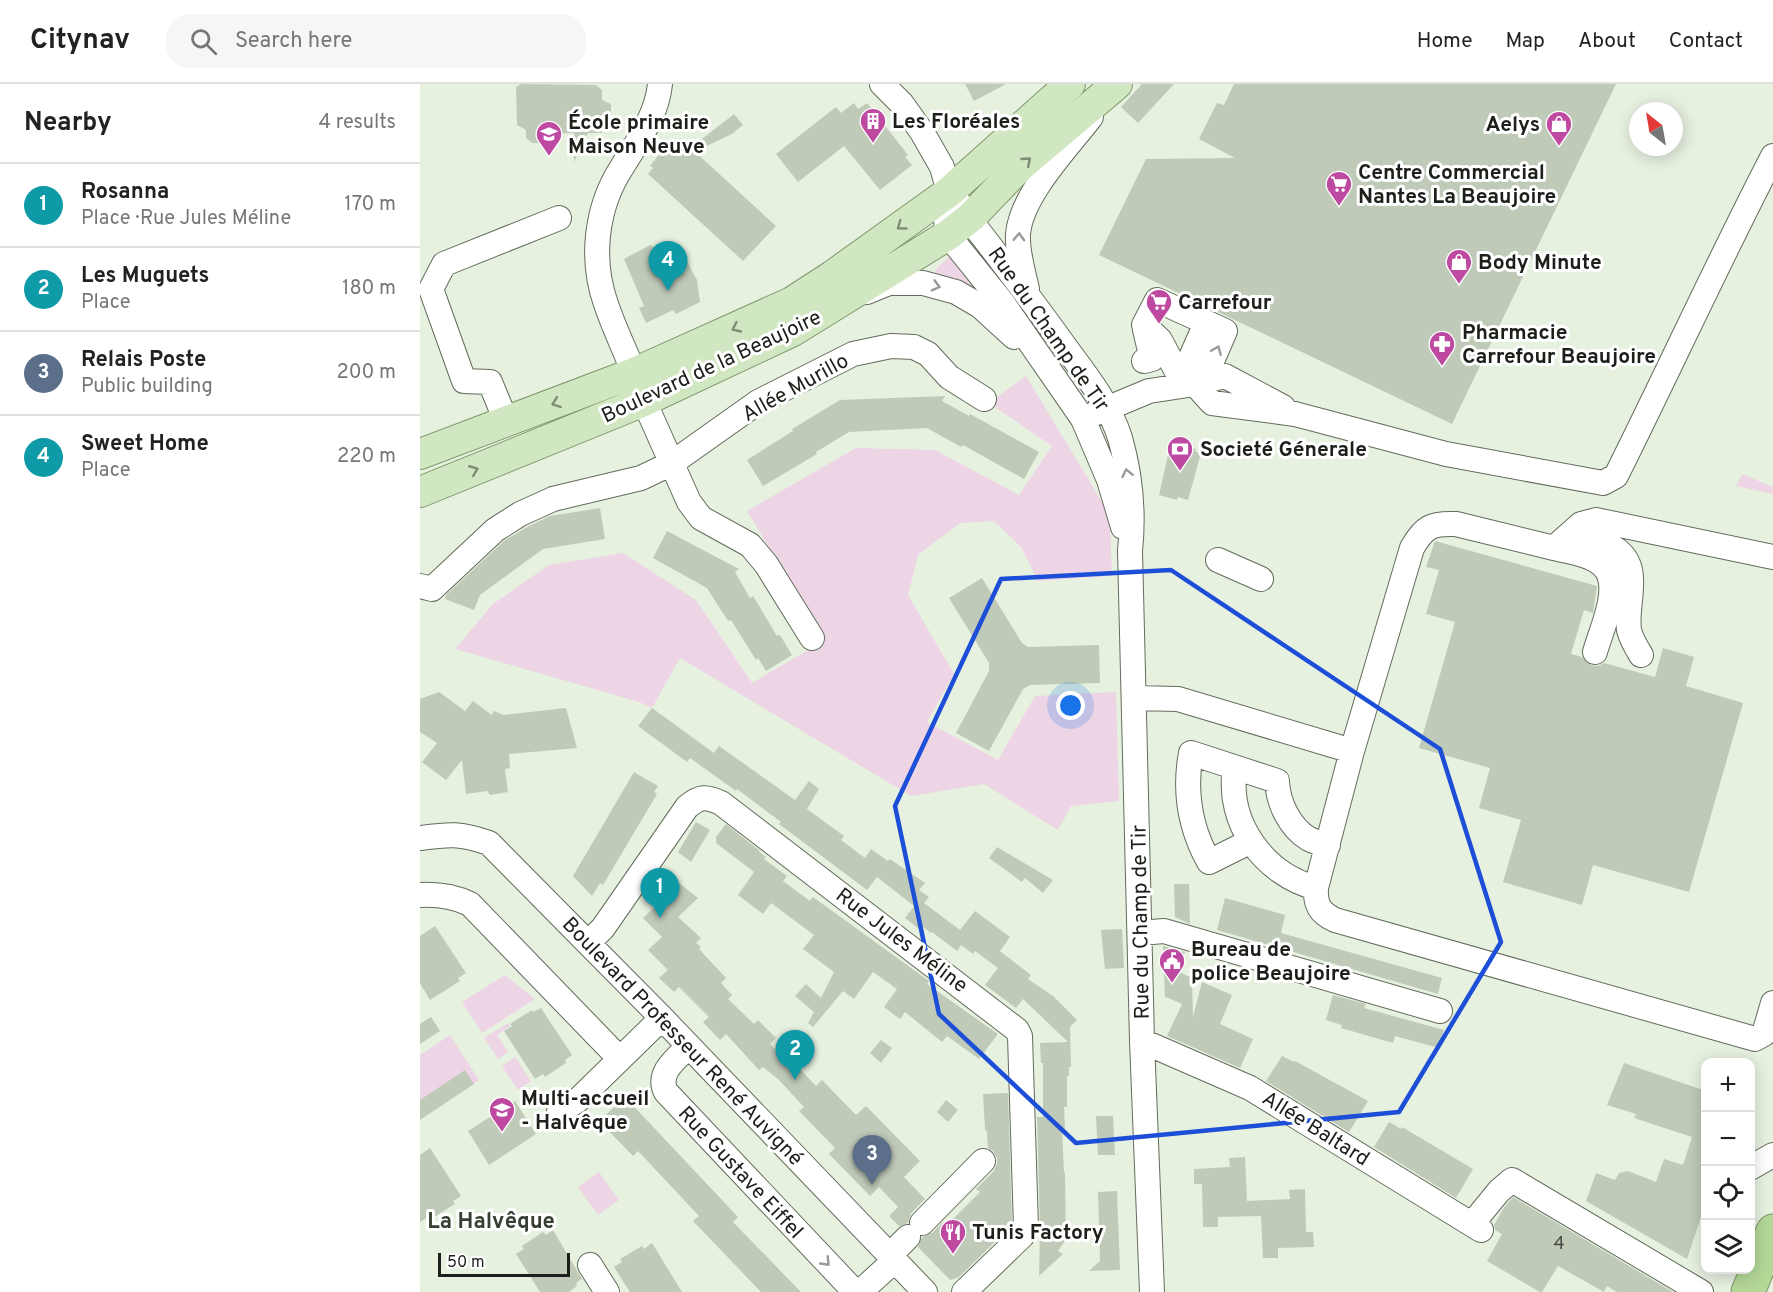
<!DOCTYPE html>
<html lang="en">
<head>
<meta charset="utf-8">
<style>
  body { margin:0; font-family:Overpass,sans-serif; background:#f6f6f6; color:#222 }
  .controls { position:absolute; right:18px; bottom:18px; display:grid; overflow:hidden; border-radius:12px; box-shadow:0 3px 15px #0003 }
  .controls button { width:54px; height:54px; display:grid; place-items:center; padding:0; border:0; border-bottom:2px solid #e0e0e0; background:#fff; color:#222; font:30px sans-serif }
  .compass { position:absolute; left:1209px; top:18px; width:54px; height:54px; border-radius:50%; background:#fff; box-shadow:0 3px 15px #0003; rotate:329deg }
  .scale { position:absolute; left:18px; bottom:15px; width:132px; box-sizing:border-box; padding-left:6px; border:3px solid #1d201a; border-top:0; font-size:16px; line-height:21px; white-space:nowrap; color:#1d201a; -webkit-text-stroke:4px #fff; paint-order:stroke }
  .you { position:absolute; left:651px; top:622px; width:21px; height:21px; margin:-15px; border:4px solid #fff; border-radius:50%; background:#1a73e8; box-shadow:0 0 0 9px #1a73e833 }
  .badge { display:grid; place-items:center; width:39px; height:39px; border-radius:50%; background:#2563eb; color:#fff; font-size:20px; font-weight:700 }
  .pin { position:absolute; translate:-50% -50px; filter:drop-shadow(0 2px 3px #0008) }
  .pin::after { content:''; position:absolute; top:32px; width:21px; height:18px; background:inherit; clip-path:polygon(0 0,100% 0,50% 100%) }
  .list { margin:0; padding:0; list-style:none }
  h2 { display:flex; justify-content:space-between; align-items:center; height:78px; margin:0; padding:0 24px; font-size:26px }
  h2 small { font-size:20px; font-weight:400; color:#767676 }
  .list li { display:grid; grid-template-columns:39px 1fr auto; gap:18px; align-items:center; box-sizing:border-box; height:84px; padding:0 24px; border-top:2px solid #e0e0e0 }
  .list b { display:block; font-size:22px; white-space:nowrap }
  .list p { margin:0; font-size:20px; white-space:nowrap; color:#767676 }
  .list em { font-size:20px; font-style:normal; color:#767676 }
  .icon { flex:none; width:33px; height:33px; fill:none; stroke:currentColor; stroke-width:2; stroke-linecap:round; stroke-linejoin:round }
  .map { position:relative; flex:none; width:1353px; height:1208px; overflow:hidden }
  header { display:flex; align-items:center; gap:36px; box-sizing:border-box; height:84px; padding:0 30px; background:#fff; border-bottom:2px solid #e0e0e0 }
  header strong { font-size:28px }
  nav { display:flex; gap:33px; margin-inline-start:auto; font-size:21px }
  .search { width:420px; height:54px; background:#f6f6f6; display:flex; align-items:center; gap:15px; box-sizing:border-box; padding:0 21px; border-radius:24px; color:#767676; font-size:22px }
  main { display:flex }
  aside { flex:1; background:#fff }
  .map>svg:first-child { display:block }
</style>
</head>
<body>
<header>
<strong>Citynav</strong>
<div class="search"><svg class="icon" aria-label="search" viewBox="0 0 24 24"><circle cx="10" cy="10" r="6"/><path d="M15 15l6 6"/></svg>Search here</div>
<nav><a>Home</a><a>Map</a><a>About</a><a>Contact</a></nav>
</header>
<main>
<aside>
<h2>Nearby<small>4 results</small></h2>
<ul class="list">
<li><span class="badge" style="background:#0f9aa8">1</span><div><b>Rosanna</b><p>Place · Rue Jules Méline</p></div><em>170 m</em></li>
<li><span class="badge" style="background:#0f9aa8">2</span><div><b>Les Muguets</b><p>Place</p></div><em>180 m</em></li>
<li><span class="badge" style="background:#5c6f8a">3</span><div><b>Relais Poste</b><p>Public building</p></div><em>200 m</em></li>
<li><span class="badge" style="background:#0f9aa8">4</span><div><b>Sweet Home</b><p>Place</p></div><em>220 m</em></li>
</ul>
</aside>
<div class="map">
<svg width="1353" height="1208" viewBox="0 0 1353 1208">
  <rect width="100%" height="100%" fill="#e7f1e0"/>
  <path fill="#edd5e5" d="M532,170L557,203L555,205L515,192L516,185Z
    M606,292L690,431L692,492L618,497L601,463L574,437L540,439L498,471L488,511L534,590L507,638L578,676L615,612L696,608L699,717L651,722L638,746L564,700L491,712L260,574L232,624L219,618L35,565L73,520L129,481L203,469L276,516L332,599L388,566L390,531L327,427L436,364L515,366L599,411L632,362L569,319Z
    M1322,390L1353,403V410L1316,402Z
    M85,891L115,915L62,949L42,918Z
    M88,939L90,942L77,951L88,968L78,975L64,954Z
    M30,951L59,996L0,1034V971Z
    M95,973L111,997L98,1006L82,982Z
    M179,1088L199,1116L178,1131L158,1103Z"/>
  <path fill="#c0cab9" d="M101,0L176,1L182,6V16L191,20V31L182,35V49H168L154,78V49L126,50V59H112L106,54V46L97,41L96,3Z
    M545,0H586L554,17Z
    M722,0H754L718,39L701,23Z
    M814,0H1196L1032,340L679,171L726,75L815,74L779,55L797,19L804,21Z
    M434,19L438,25L447,19L488,71L485,73L492,81L460,106L424,62L378,98L356,70L416,23L421,29Z
    M314,30L323,41L312,50L282,64L278,58Z
    M260,54L356,142L323,177L228,90L233,84L230,82L250,56L255,60Z
    M230,161L257,178L265,174L277,196L280,218L256,230L253,226L226,239L219,224L224,222L204,175Z
    M525,312L522,317L549,332L550,330L619,368L604,395L543,361L541,363L507,344L429,348L396,368L397,370L343,402L327,376L373,347L372,345L420,316Z
    M751,358L776,365L775,367L781,369L768,416L758,413L757,416L739,411Z
    M180,424L185,455L123,465L60,511L54,526L25,515L26,511L84,457L107,443L130,432Z
    M247,447L319,485L315,488L330,514L333,512L357,552L360,551L372,571L346,587L338,574L336,576L311,536L308,537L287,504L233,474Z
    M1015,457L1177,502L1173,529L1164,526L1151,570L1162,573L1170,581L1178,582L1184,579L1235,593L1243,564L1274,573L1266,602L1323,619L1269,808L1173,781L1162,821L1083,798L1101,736L1059,724L1070,684L999,664L1035,538L1006,530L1019,486L1006,483Z
    M562,494L602,559L608,563L679,561L680,599L610,601L603,605L569,667L536,649L569,587V579L529,514Z
    M19,608L45,627L53,617L72,631L74,627L84,631L146,624L157,664L89,670L90,684L85,685L88,708L70,711L67,707L46,710L42,676L26,696L2,678L17,659L0,648V615Z
    M232,624L294,669L299,662L375,716L389,697L399,705L387,725L424,752L421,756L445,774L451,765L468,777L470,775L505,799L499,806L509,813L504,819L540,846L555,827L590,853L580,867L611,891L608,895L633,912L657,936L650,943L651,983H649V992H647V1023H644L645,1046H642L644,1089L645,1088L646,1155L638,1167L643,1170L619,1192L620,1144L617,1033H623V979H621L620,959L648,958L603,915L596,924L565,901L578,884L555,867L553,870L541,861L537,867L512,848L511,849L502,842L499,845L485,834L494,822L457,793L447,806L359,740L361,738L317,705L316,707L270,674L267,678L218,642Z
    M214,688L238,702L234,708L237,710L183,801L180,799L172,812L153,792Z
    M276,738L290,746L271,778L258,768Z
    M306,740L340,767L339,768L346,773L344,775L367,792L363,797L390,817L393,813L509,897L507,900L578,950L559,975L527,952L522,958L485,928L480,935L464,923L477,905L453,888L434,915L423,907L393,943L388,939L394,928L375,912L386,900L401,914L414,888L383,865L394,851L351,819L343,830L318,811L334,788L296,759V753Z
    M577,763L633,796L623,809L605,794L602,798L569,774Z
    M259,799L278,814L258,833L281,854L276,859L281,863L279,865L306,894L301,899L312,911L308,915L334,940L338,936L356,954L350,960L371,982L374,979L396,1002L402,996L436,1031L446,1022L500,1077L484,1093L505,1115L491,1129L488,1139L479,1142L469,1132L478,1123L459,1103L450,1112L409,1070L415,1064L379,1027L384,1023L358,995L343,983L339,986L306,950L300,956L283,938L289,933L259,903L254,908L239,894L248,886L228,866L242,853L223,834Z
    M754,800H769L770,840L755,833Z
    M805,814L865,831L861,849L1022,894L1018,910L797,846Z
    M15,842L46,889L38,894L40,897L10,916L0,899V852Z
    M702,845L704,884L685,885L681,846Z
    M743,862L765,868L757,887L772,894L773,933L782,898L812,911L800,940L833,955L820,984L747,952L762,920L746,913L745,914Z
    M913,911L946,920L944,924L1024,946L1019,964L975,952L973,959L921,944L922,941L906,936Z
    M121,924L152,971L145,976L146,979L125,993L123,990L115,995L84,947L92,942L90,940L112,926L113,928Z
    M11,933L20,947L0,960V940Z
    M461,956L472,964L461,979L450,969Z
    M862,972L874,978L875,977L948,1017L929,1048L846,997Z
    M1204,979L1286,1007V1118L1267,1175L1166,1117L1176,1089L1195,1096L1199,1089L1208,1087L1236,1098L1244,1075L1263,1081L1272,1053L1214,1034L1216,1030L1187,1021Z
    M45,986L54,1000L0,1036V1016Z
    M588,1009L592,1141L539,1193L530,1196L498,1163L502,1153L512,1149L523,1138L526,1142L560,1108L556,1105L574,1087L577,1080V1074L573,1067L568,1064L567,1048L565,1045L563,1010Z
    M205,1013L318,1133L313,1138L381,1208H341L273,1137L279,1132L218,1067L213,1072L179,1037Z
    M526,1016L538,1026L528,1038L517,1028Z
    M95,1017L116,1050L69,1081L48,1047Z
    M676,1032H693L695,1071H678Z
    M969,1038L981,1045L982,1043L1053,1085L1036,1114L954,1063Z
    M10,1064L41,1112L33,1117L35,1120L14,1133L12,1131L0,1138V1071Z
    M825,1073L827,1117L870,1115L869,1106L885,1105L886,1148H893L894,1163L858,1164V1174H843L841,1132L798,1133V1143H783L782,1100H774V1085L810,1083L809,1074Z
    M697,1107L700,1186L669,1187L680,1177L678,1108Z
    M1093,1113L1253,1208H1197L1187,1202L1184,1208L1138,1182L1122,1208H1120L1067,1177L1082,1150L1075,1146L1074,1141L1085,1122Z
    M133,1146L162,1195L156,1199L157,1202L149,1208H120L96,1170L104,1165L102,1162L123,1148L126,1151Z
    M232,1159L262,1208H210L194,1183L202,1178L200,1175L222,1162L224,1165Z"/>
  <g fill="none" stroke-linecap="round" stroke-linejoin="round">
    <g stroke="#636c5c" stroke-width="26">
      <path id="minor" d="M462,0L482,20L502,48L522,83L529,108L525,128L528,151L582,218L663,335L689,396L703,443
        M529,108L551,133L553,140C586,182 618,225 649,268C669,295 690,322 700,354C711,392 714,429 710,467L722,957L732,1208
        M607,205C603,187 597,168 598,150C601,111 648,63 671,33
        M447,208L469,199H503L536,208L560,222L594,253
        M724,277L732,275L725,246
        M214,289C205,266 194,244 186,220C170,175 176,123 202,83C218,57 237,31 240,0
        M775,300L789,284L805,247L737,216L724,241L740,256L756,286L775,300L792,319L875,330L1026,370L1183,399L1196,392C1249,286 1298,178 1353,72
        M775,300L768,280L786,239
        M224,317L269,418L281,434L330,461L346,480L392,554
        M674,330L729,307L775,300L805,292L863,323
        M86,337L70,298L44,297L11,205L24,180L139,134
        M1150,450C1165,453 1182,455 1194,464C1224,483 1205,518 1209,546C1211,555 1216,563 1221,571
        M1134,464C1149,468 1170,470 1182,481C1204,499 1181,546 1175,568
        M1353,473L1176,436L1161,440L1134,464L1036,440C1011,439 1004,443 992,464L932,667L896,804C895,821 900,829 915,836L1335,955L1344,950L1353,919
        M798,476L841,495
        M0,502L12,505L75,446L100,430L133,415L221,394L252,379L338,318L433,270L471,262L494,263L508,270L529,293L564,315
        M715,614L758,615L932,667
        M815,684C806,739 844,790 896,804
        M0,754C30,750 40,749 69,759L242,934L505,1208
        M831,757L789,778C770,744 764,707 771,669L857,697C858,719 870,744 889,755C895,758 902,760 908,761
        M0,811C18,810 33,812 50,820L200,975
        M720,849L744,847L1020,927
        M168,859L183,844L267,723C280,712 286,712 301,719L597,946L600,952L606,1144L602,1152L544,1208
        M722,957L830,1004L1061,1146
        M269,962C257,974 236,989 246,1008L435,1208
        M139,1028L158,1016L242,934
        M1330,1084L1353,1071
        M502,1139L563,1077
        M1052,1140L1079,1107L1092,1096L1281,1208
        M469,1172L488,1153
        M170,1181L187,1208
        M440,1208L474,1177"/>
    </g>
    <g stroke="#7e976b" stroke-width="32">
      <path id="major" d="M0,370L214,289L372,218L412,192L529,108L650,0
        M0,408L224,317L373,247L528,151L551,133L599,83L697,0"/>
    </g>
    <g stroke="#7e976b" stroke-width="35">
      <path id="highway" d="M1328,1208L1353,1147"/>
    </g>
    <use href="#minor" stroke="#fff" stroke-width="24"/>
    <use href="#major" stroke="#d1e7c1" stroke-width="30"/>
    <use href="#highway" stroke="#b3d797" stroke-width="33"/>
  </g>
  <defs><path id="oneway-chevron" d="M-2-3.5L2.5 0L-2 3.5" fill="none" stroke-width="1.6" stroke-linecap="round" stroke-linejoin="round" transform="scale(1.5)"/></defs>
  <g stroke="#808d76">
    <use href="#oneway-chevron" transform="translate(607 77) rotate(-41)"/>
    <use href="#oneway-chevron" transform="translate(481 142) rotate(144)"/>
    <use href="#oneway-chevron" transform="translate(316 244) rotate(155)"/>
    <use href="#oneway-chevron" transform="translate(136 319) rotate(159)"/>
    <use href="#oneway-chevron" transform="translate(54 386) rotate(-22)"/>
  </g>
  <g stroke="#999b98">
    <use href="#oneway-chevron" transform="translate(599 153) rotate(-88)"/>
    <use href="#oneway-chevron" transform="translate(516 202) rotate(15)"/>
    <use href="#oneway-chevron" transform="translate(797 266) rotate(-67)"/>
    <use href="#oneway-chevron" transform="translate(707 389) rotate(-102)"/>
    <use href="#oneway-chevron" transform="translate(406 1178) rotate(46)"/>
  </g>
  <path fill="none" stroke="#1d4ed8" stroke-width="4.5" stroke-linejoin="round" d="M751,486L1020,665L1081,858L979,1028L656,1059L519,930L475,722L581,495Z"/>
  <defs>
    <g id="building-pin" transform="scale(1.35)"><path d="M0 17L-7.5 6A9.5 9.5 0 1 1 7.5 6Z" fill="#be49a1" stroke="#fff"/><path d="M-4-6H4V6H1V3H-1V6H-4ZM-2.5-4.3h1.7v1.8h-1.7ZM.8-4.3h1.7v1.8H.8ZM-2.5-1h1.7V.8h-1.7ZM.8-1h1.7V.8H.8Z" fill="#fff"/></g>
    <g id="shop-pin" transform="scale(1.35)"><path d="M0 17L-7.5 6A9.5 9.5 0 1 1 7.5 6Z" fill="#be49a1" stroke="#fff"/><path d="M-5-2.5h2.3a2.7 3.5 0 0 1 5.4 0H5L5.5 6h-11ZM-1.5-2.5h3a1.5 2.3 0 0 0-3 0Z" fill="#fff"/></g>
    <g id="school-pin" transform="scale(1.35)"><path d="M0 17L-7.5 6A9.5 9.5 0 1 1 7.5 6Z" fill="#be49a1" stroke="#fff"/><path d="M0-5L7-2L0 1L-7-2ZM-4 1L0 2.5L4 1V4Q0 6-4 4Z" fill="#fff"/></g>
    <g id="supermarket-pin" transform="scale(1.35)"><path d="M0 17L-7.5 6A9.5 9.5 0 1 1 7.5 6Z" fill="#be49a1" stroke="#fff"/><path d="M-6-5.5h2.5l.6 2H6L4.5 2H-2.5L-4.4-4H-6ZM-1.5 3.2a1.3 1.3 0 1 0 .1 0ZM3 3.2a1.3 1.3 0 1 0 .1 0Z" fill="#fff"/></g>
    <g id="pharmacy-pin" transform="scale(1.35)"><path d="M0 17L-7.5 6A9.5 9.5 0 1 1 7.5 6Z" fill="#be49a1" stroke="#fff"/><path d="M-2-6h4v4h4v4h-4v4h-4v-4h-4v-4h4Z" fill="#fff"/></g>
    <g id="bank-pin" transform="scale(1.35)"><path d="M0 17L-7.5 6A9.5 9.5 0 1 1 7.5 6Z" fill="#be49a1" stroke="#fff"/><path d="M-6-4H6V4H-6ZM0-2.3a2.3 2.3 0 1 0 0 4.6a2.3 2.3 0 1 0 0-4.6Z" fill="#fff"/></g>
    <g id="civic-pin" transform="scale(1.35)"><path d="M0 17L-7.5 6A9.5 9.5 0 1 1 7.5 6Z" fill="#be49a1" stroke="#fff"/><path d="M-.6-6.5H3V-4.5H.6V-3L4-1V1h2V6H-6V1h2V-1L-.6-3ZM-1.2 2.5V6h2.4V2.5Z" fill="#fff"/></g>
    <g id="restaurant-pin" transform="scale(1.35)"><path d="M0 17L-7.5 6A9.5 9.5 0 1 1 7.5 6Z" fill="#be49a1" stroke="#fff"/><path d="M-5-6h1v4h1v-4h1v4h1v-4h1v5L-1.5 .5V6h-2V.5L-5-1ZM5-6V6H3V1.5H1.5Q1.5-4 5-6Z" fill="#fff"/></g>
  </defs>
  <g fill-rule="evenodd">
    <use href="#building-pin" x="453" y="37"/>
    <use href="#shop-pin" x="1139" y="40"/>
    <use href="#school-pin" x="129" y="50"/>
    <use href="#supermarket-pin" x="919" y="100"/>
    <use href="#shop-pin" x="1039" y="178"/>
    <use href="#supermarket-pin" x="739" y="218"/>
    <use href="#pharmacy-pin" x="1022" y="260"/>
    <use href="#bank-pin" x="760" y="365"/>
    <use href="#civic-pin" x="752" y="877"/>
    <use href="#school-pin" x="82" y="1026"/>
    <use href="#restaurant-pin" x="533" y="1148"/>
  </g>
  <g text-anchor="middle" stroke-width="6" stroke-linejoin="round" paint-order="stroke">
    <g font-size="18" fill="#464a42">
      <text x="1139" y="1165">4</text>
    </g>
    <g font-size="21" font-weight="bold" fill="#1d201a" stroke="#fff" text-anchor="start">
      <text x="472" y="44">Les Floréales</text>
      <text x="148" y="45">École primaire<tspan x="148" dy="24">Maison Neuve</tspan></text>
      <text x="1120" y="47" text-anchor="end">Aelys</text>
      <text x="938" y="95">Centre Commercial<tspan x="938" dy="24">Nantes La Beaujoire</tspan></text>
      <text x="1058" y="185">Body Minute</text>
      <text x="758" y="225">Carrefour</text>
      <text x="1042" y="255">Pharmacie<tspan x="1042" dy="24">Carrefour Beaujoire</tspan></text>
      <text x="780" y="372">Societé Génerale</text>
      <text x="771" y="872">Bureau de<tspan x="771" dy="24">police Beaujoire</tspan></text>
      <text x="101" y="1021">Multi-accueil<tspan x="101" dy="24">- Halvêque</tspan></text>
      <text x="552" y="1155">Tunis Factory</text>
    </g>
    <g font-size="21" fill="#1d201a" stroke="#fff">
      <text transform="translate(629 245) rotate(55)" y="7">Rue du Champ de Tir</text>
      <text transform="translate(291 282) rotate(-25)" y="7">Boulevard de la Beaujoire</text>
      <text transform="translate(375 303) rotate(-29)" y="7">Allée Murillo</text>
      <text transform="translate(720 838) rotate(-91)" y="7">Rue du Champ de Tir</text>
      <text transform="translate(482 856) rotate(37)" y="7">Rue Jules Méline</text>
      <text transform="translate(263 957) rotate(46)" y="7">Boulevard Professeur René Auvigné</text>
      <text transform="translate(896 1044) rotate(32)" y="7">Allée Baltard</text>
      <text transform="translate(321 1088) rotate(47)" y="7">Rue Gustave Eiffel</text>
    </g>
    <g font-size="22" font-weight="bold" fill="#363f31" stroke="#fff">
      <text x="71" y="1144">La Halvêque</text>
    </g>
  </g>
</svg>
<div class="controls">
<button>+</button>
<button>−</button>
<button><svg class="icon" aria-label="locate" viewBox="0 0 24 24"><circle cx="12" cy="12" r="6"/><path d="M12 2v4M12 18v4M2 12h4M18 12h4"/></svg></button>
<button><svg class="icon" aria-label="layers" viewBox="0 0 24 24"><path d="M12 4l9 5-9 5-9-5zM3 14l9 5 9-5"/></svg></button>
</div>
<svg class="compass" viewBox="-18 -18 36 36"><path d="M0-13l5 13h-10z" fill="#e53935"/><path d="M0 13l5-13h-10z" fill="#767676"/></svg>
<div class="scale">50 m</div>
<div class="you"></div>
<div class="pin badge" style="left:240px;top:834px;background:#0f9aa8">1</div>
<div class="pin badge" style="left:375px;top:996px;background:#0f9aa8">2</div>
<div class="pin badge" style="left:452px;top:1101px;background:#5c6f8a">3</div>
<div class="pin badge" style="left:248px;top:207px;background:#0f9aa8">4</div>
</div>
</main>
</body>
</html>
